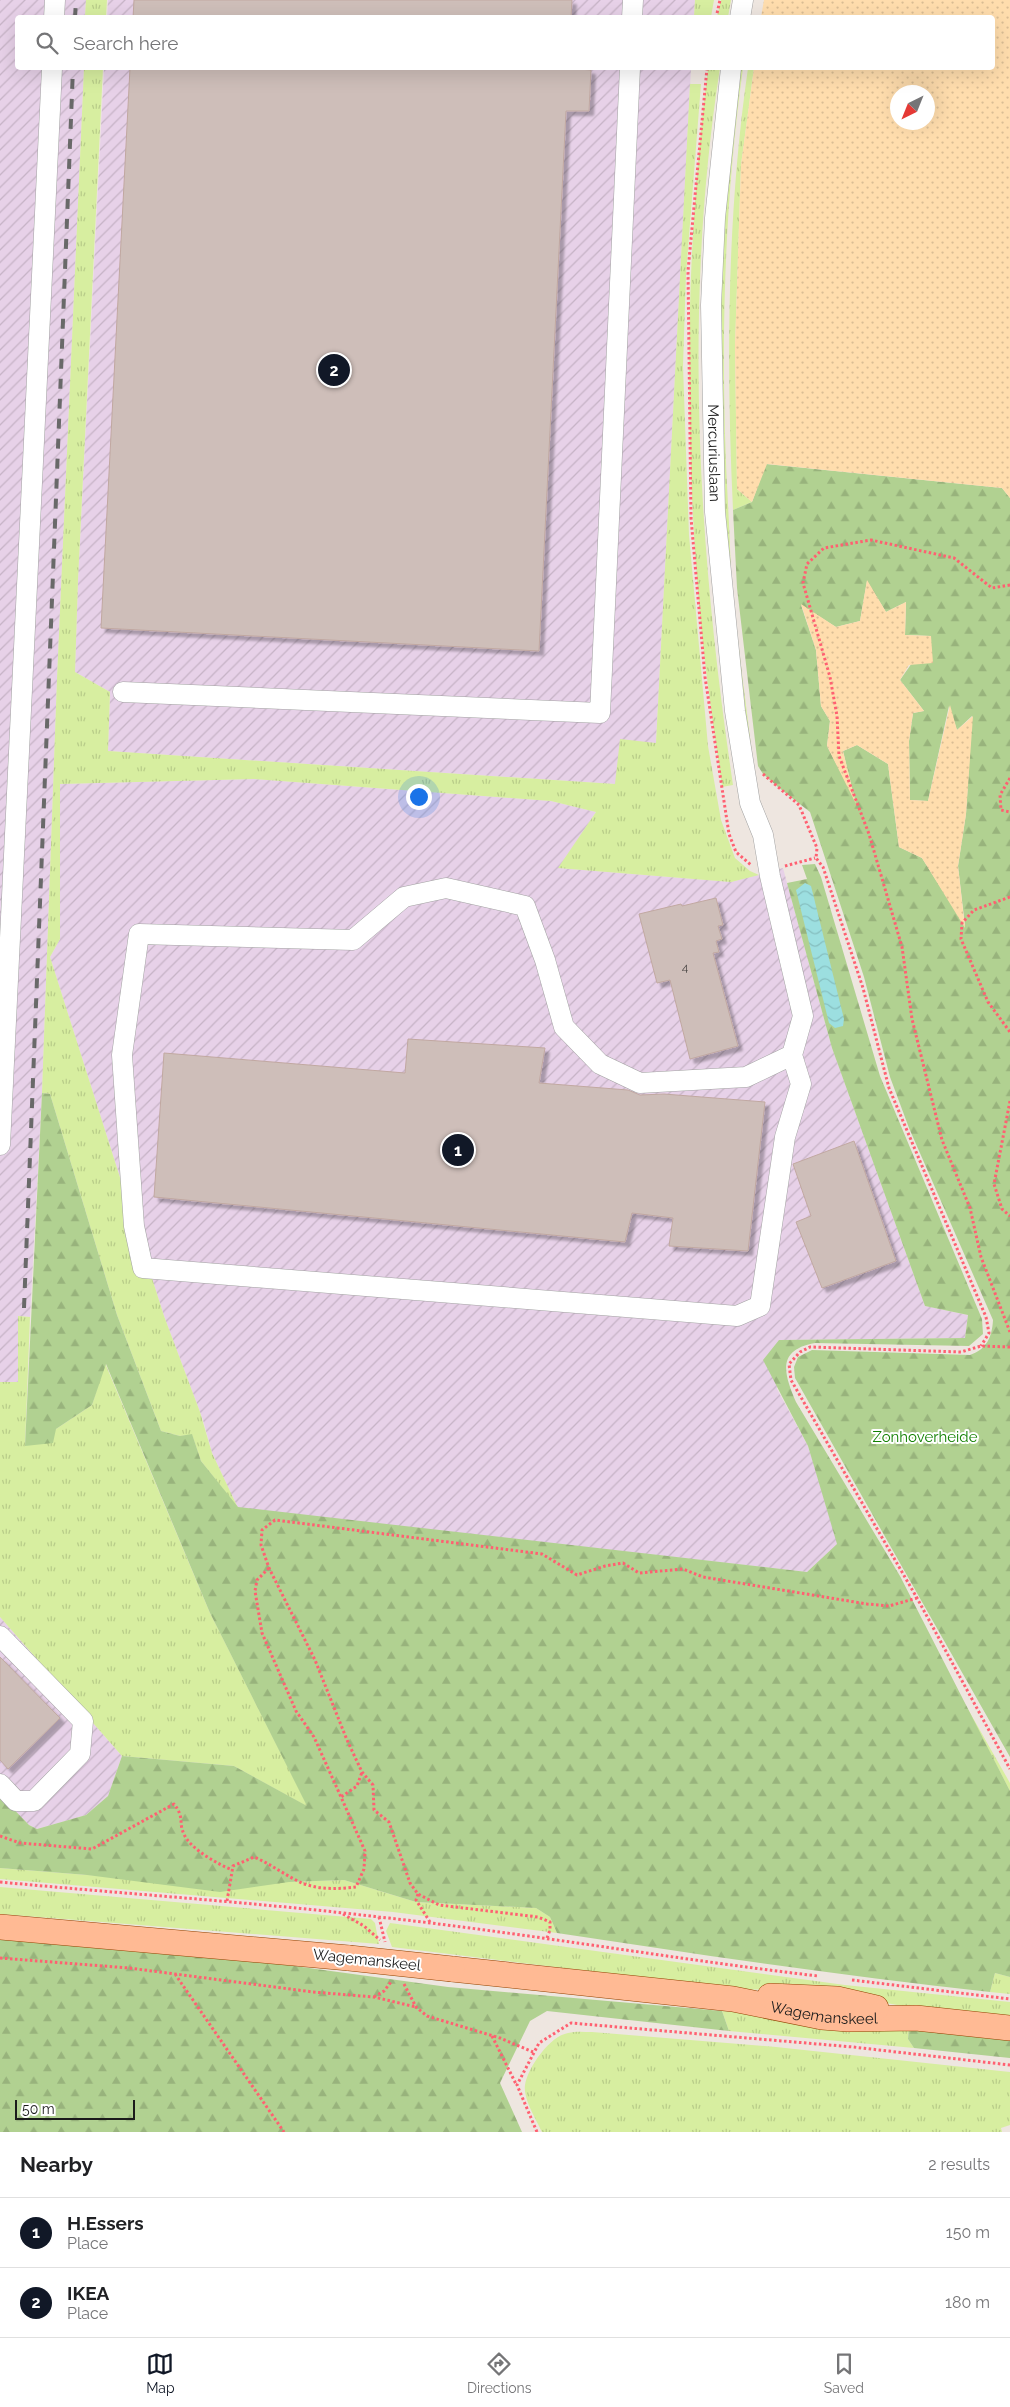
<!DOCTYPE html>
<html lang="en">
<head>
<meta charset="utf-8">
<style>
  body { margin:0; font-family:Raleway,sans-serif; background:#f2f2f2; color:#202124 }
  .compass { position:absolute; left:890px; top:85px; width:45px; height:45px; border-radius:50%; background:#fff; box-shadow:0 5px 20px #0002; rotate:223deg }
  .scale { position:absolute; left:15px; bottom:12px; width:120px; box-sizing:border-box; padding-left:5px; border:2px solid #1b1b1b; border-top:0; font-size:14px; line-height:18px; white-space:nowrap; color:#1b1b1b; -webkit-text-stroke:4px #fff; paint-order:stroke }
  .you { position:absolute; left:418px; top:796px; width:18px; height:18px; margin:-12px; border:4px solid #fff; border-radius:50%; background:#1a73e8; box-shadow:0 0 0 8px #1a73e833 }
  .badge { display:grid; place-items:center; width:32px; height:32px; border-radius:50%; background:#111827; color:#fff; font-size:16px; font-weight:700 }
  .pin { position:absolute; translate:-50% -50%; border:2px solid #fff; box-shadow:0 1px 5px #0006 }
  .list { margin:0; padding:0; list-style:none }
  h2 { display:flex; justify-content:space-between; align-items:center; height:65px; margin:0; padding:0 20px; font-size:21px }
  h2 small { font-size:16px; font-weight:400; color:#757577 }
  .list li { display:grid; grid-template-columns:32px 1fr auto; gap:15px; align-items:center; box-sizing:border-box; height:70px; padding:0 20px; border-top:1px solid #e0e0e0 }
  .list b { display:block; font-size:19px; white-space:nowrap }
  .list p { margin:0; font-size:16px; white-space:nowrap; color:#757577 }
  .list em { font-size:16px; font-style:normal; color:#757577 }
  .icon { flex:none; width:28px; height:28px; fill:none; stroke:currentColor; stroke-width:2; stroke-linecap:round; stroke-linejoin:round }
  .map { position:relative; flex:none; width:1010px; height:2132px; overflow:hidden }
  .search { position:absolute; background:#fff; box-shadow:0 5px 20px #0002; left:15px; right:15px; top:15px; height:55px; display:flex; align-items:center; gap:12px; box-sizing:border-box; padding:0 18px; border-radius:5px; color:#757577; font-size:19px }
  .sheet { height:205px; background:#fff }
  nav { display:flex; justify-content:space-around; align-items:center; box-sizing:border-box; height:70px; border-top:1px solid #e0e0e0; background:#fff; font-size:14px; color:#757577 }
  nav a { display:grid; justify-items:center; gap:2px }
  nav .on { color:#111827 }
  .map>svg:first-child { display:block }
</style>
</head>
<body>
<div class="map">
<svg width="1010" height="2132" viewBox="0 0 1010 2132">
  <defs>
    <pattern id="industrial-furrows" width="10" height="10" patternUnits="userSpaceOnUse" patternTransform="scale(1.25)"><rect width="10" height="10" fill="#e7d1e8"/><path d="M-1 1l2-2M0 10L10 0M9 11l2-2" fill="none" stroke="#c6b3c6"/></pattern>
    <pattern id="grass-tufts" width="24" height="20" patternUnits="userSpaceOnUse" patternTransform="scale(1.25)"><rect width="24" height="20" fill="#d7eea0"/><path d="M3 7l-1-3M5 7V3M7 7l1-3M15 17l-1-3M17 17v-4M19 17l1-3" fill="none" stroke="#b8cc89"/></pattern>
    <pattern id="forest-firs" width="22" height="20" patternUnits="userSpaceOnUse" patternTransform="scale(1.25)"><rect width="22" height="20" fill="#b1d191"/><path d="M5 1l3.5 6h-7zM16 11l3.5 6h-7z" fill="#98b37c"/></pattern>
    <pattern id="sand-dots" width="8" height="8" patternUnits="userSpaceOnUse" patternTransform="scale(1.25)"><rect width="8" height="8" fill="#ffddad"/><path d="M2 2h.1M6 6h.1" fill="none" stroke="#dabd94" stroke-width="1.8" stroke-linecap="round"/></pattern>
    <pattern id="water-waves" width="16" height="10" patternUnits="userSpaceOnUse" patternTransform="scale(1.25)"><rect width="16" height="10" fill="#9cdfe0"/><path d="M0 5q4-4 8 0t8 0" fill="none" stroke="#86bfc0"/></pattern>
    <filter id="shadow"><feDropShadow dx="4.5" dy="4.5" stdDeviation="1" flood-color="#0004"/></filter>
  </defs>
  <rect width="100%" height="100%" fill="#eee6e0"/>
  <path fill="url(#industrial-furrows)" d="M0,0H86L85,17L18,18V68H84L57,679L42,1093L30,1317L18,1316V1382H0Z
    M108,0H695L694,18H107Z
    M104,68H691L656,743L615,784L108,751L110,692L75,672L78,580Z
    M254,779L551,801L596,812L559,868L731,882L783,868L832,1048L925,1306L968,1315L965,1338L780,1340L777,1389L808,1446L838,1544L807,1572L238,1508L212,1453L203,1420L164,1316L50,957L60,939V784Z
    M0,1617L122,1756L108,1796L86,1815L37,1829L29,1825L0,1795Z"/>
  <path fill="url(#grass-tufts)" d="M86,0H107L106,17H85Z
    M695,0H714L711,17H694Z
    M721,0H731L728,17H717Z
    M84,68H103L78,580L75,672L110,692L108,751L615,784L620,739L656,743L690,84H701L686,274L683,366L689,535L708,746L721,820L735,858L750,871L759,875L731,882L558,868L596,812L551,801L254,779L60,784V939L50,957L164,1316L200,1412L212,1453L238,1508L201,1461L192,1435L180,1436L161,1431L117,1315L50,1094L42,1093L57,679Z
    M708,68H720C683,304 698,549 733,785L722,787C713,722 703,657 698,592C684,417 686,241 708,68Z
    M739,68H743C723,213 720,359 728,505C730,535 730,566 733,596C739,654 747,711 754,769L749,759C736,626 719,494 719,361C718,263 729,165 739,68Z
    M748,68H754L741,165L735,346L737,489L752,502L733,510C726,362 727,214 748,68Z
    M18,1316L30,1317L25,1446L56,1429L92,1405L105,1363L210,1613L308,1807L234,1766L122,1756L0,1617V1382H18Z
    M961,1697L1010,1783V1791Z
    M0,1868L87,1875L289,1882L344,1880L416,1902L536,1908L550,1917L557,1933L393,1912L0,1879Z
    M0,1887L371,1919L375,1923L379,1944L0,1914Z
    M390,1923L845,1985L1010,2002V2018L897,2005L849,1996L774,1989L742,1990L392,1947L386,1931Z
    M995,1973L1010,1977V1994L990,1992Z
    M722,2011L909,2028L908,2039L914,2048L729,2031Z
    M592,2032L776,2047L1010,2072V2125L1001,2128L1002,2132H542C536,2119 523,2099 525,2085C528,2067 550,2036 568,2033C576,2031 584,2032 592,2032Z"/>
  <path fill="url(#forest-firs)" fill-rule="evenodd" d="M766,464L1002,488L1010,498V1757L795,1378L794,1367L798,1357L812,1350L970,1355C987,1349 992,1337 993,1320L909,1128L890,1077L864,977L810,812L778,787L763,774L758,766L737,588L733,510L752,502ZM867,581L886,612L906,602L905,635L931,636L900,680L924,711L913,713L909,741L910,800L928,801L949,706L957,730L972,716L966,814L958,866L965,926L922,858L899,847L888,764L857,745L843,751L855,800L827,746L830,721L821,706L816,650L801,605L836,627L860,621Z
    M815,864L821,877L880,1076L982,1319L983,1334L969,1346L815,1343C776,1350 784,1374 796,1402L900,1576L1010,1791V1977L995,1973L990,1992C845,1976 701,1955 557,1933L550,1917L536,1908L416,1902L344,1880L289,1882L220,1892L87,1875L0,1868V1795L29,1825L37,1829L86,1815L108,1796L122,1756L234,1766L307,1806L210,1613L106,1364L92,1405L56,1429L53,1443L25,1446L42,1093L50,1094L117,1315L161,1431L180,1436L192,1434L201,1461L238,1507L807,1572L837,1544L808,1446L763,1360L779,1340L965,1338L968,1315L925,1306L832,1048L787,883L807,879L802,865Z
    M0,1938L229,1957L448,1987L722,2011L729,2031L547,2011L530,2021L500,2083L522,2132H0Z
    M909,2028L1010,2039V2058L914,2048L908,2039Z"/>
  <path fill="url(#sand-dots)" fill-rule="evenodd" d="M764,0H1010V498L1002,488L767,464L752,502L737,489L735,346L741,165L754,68H992V18L761,17ZM898,92H928V122H898Z
    M867,580L886,612L906,602L905,635L931,636L933,663L909,665L900,680L924,711L913,713L909,741L910,800L928,801L950,705L957,730L973,716L966,814L958,866L965,928L922,858L899,847L888,764L857,745L843,751L856,804L827,746L830,721L821,706L816,650L801,604L836,627L860,621Z"/>
  <path fill="url(#water-waves)" d="M805,883L811,886L844,1019L843,1026L835,1028L829,1023L796,890Z"/>
  <path fill="#cebeb9" stroke="#c1a8a1" filter="url(#shadow)" d="M134,0H572L571,18H133Z
    M130,68H568L591,70L589,111H566L539,651L101,628Z
    M716,898L723,925L718,926L722,939L716,941L719,952L713,953L738,1046L690,1059L670,980L657,983L639,914L681,904L682,906Z
    M408,1039L545,1048L539,1083L628,1090L640,1095L664,1094L765,1102L748,1251L669,1246L673,1218L632,1213L625,1242L154,1197L164,1053L405,1073Z
    M854,1141L896,1261L822,1288L796,1222L811,1216L793,1164Z
    M0,1657L60,1718L8,1769L0,1760Z"/>
  <g fill="none" stroke-linecap="round" stroke-linejoin="round">
    <g stroke="#a2a2a2" stroke-width="21">
      <g id="minor">
        <path d="M54,18L55,0"/>
        <path d="M632,18L633,0"/>
        <path d="M740,18L743,0"/>
        <path id="s1" d="M731,68L715,218L711,305L715,512L735,711L750,803L763,835L770,876L803,1016L792,1055L746,1077L640,1083L600,1064L564,1027L545,960L525,906L446,888L404,897L353,940L139,934L122,1055L134,1226L143,1268L737,1316L760,1306L785,1137L801,1084L792,1055"/>
        <path d="M123,692L600,713L630,68"/>
        <path d="M0,1145L52,68"/>
        <path d="M0,1636L83,1721L80,1754L34,1801H16L0,1784"/>
      </g>
    </g>
    <g stroke="#934300" stroke-width="26">
      <g id="major">
        <path d="M0,1927L349,1958"/>
        <path id="s2" d="M452,1969L733,1999L822,2017L848,2019L916,2018L1010,2028"/>
        <path d="M770,1996L837,1999L876,2008"/>
      </g>
    </g>
    <path stroke="#ff6071" stroke-width="3" stroke-dasharray="2.5 2.5" stroke-linecap="butt" d="M716,18L720,0
      M707,68L688,271L691,518L705,677L729,834L736,852L751,865
      M1010,585L992,588L954,558L871,540L824,548L807,564L803,583L830,677L837,716L839,756L869,834L902,947L912,1019L942,1140L970,1208L981,1257L1010,1332
      M763,774L799,805L817,848L816,858L823,867L863,988L889,1088L986,1317L989,1333L981,1346
      M1010,778L1000,795L1001,810L1010,812
      M785,866L815,858
      M1010,897L974,910L962,923L961,939L988,1002L1010,1032
      M1010,1101L994,1184L1002,1209L1010,1216
      M1010,1347L981,1346L961,1352L810,1347L800,1352L789,1364L791,1380L917,1598L1010,1769
      M269,1568L257,1580L255,1591L262,1633L296,1711L314,1737L341,1797
      M0,1836L20,1843L92,1849L174,1804C185,1818 178,1822 184,1834C190,1849 218,1864 232,1870
      M0,1882C126,1894 253,1902 379,1917C526,1933 672,1959 818,1976
      M418,1894L416,1900L430,1922
      M227,1901L233,1866L254,1857C271,1864 286,1876 302,1883C319,1890 339,1889 356,1887L364,1869L365,1851L341,1797L357,1786L362,1772
      M343,1914L364,1926L380,1940
      M379,1917L385,1942
      M547,1938L550,1930V1922L538,1917L439,1905L418,1894L410,1883L389,1822L374,1810L373,1785L362,1772L347,1740L315,1660L269,1568L261,1545L262,1530L275,1520L542,1554L577,1575L605,1566L623,1563L639,1573L683,1569L703,1577L867,1604L889,1606L917,1598
      M0,1958L129,1968L313,1992L374,1997L416,2007
      M175,1974L284,2132
      M852,1980L1010,1999
      M404,1984L416,2007L427,2016L500,2038L533,2052
      M374,1997L384,1991L391,1982
      M492,2036L516,2084
      M537,2132L517,2085L539,2043L571,2023L853,2047L1010,2065"/>
    <use href="#minor" stroke="#fff" stroke-width="20"/>
    <use href="#major" stroke="#ffba94" stroke-width="25"/>
    <path stroke="#696969" stroke-width="4" stroke-dasharray="10 10" stroke-linecap="butt" d="M75,18L76,0
      M24,1308L73,68"/>
    <g stroke="#934300" stroke-width="26" stroke-linecap="butt">
      <path id="major-bridge" d="M349,1958L452,1969"/>
    </g>
    <use href="#major-bridge" stroke="#ffba94" stroke-width="25"/>
  </g>
  <g text-anchor="middle" stroke-width="4" stroke-linejoin="round" paint-order="stroke">
    <g font-size="12" fill="#484442">
      <text x="685" y="971">4</text>
    </g>
    <g font-size="15" fill="#1b1b1b" stroke="#fff">
      <text dy="5" stroke="none"><textPath href="#s1" startOffset="386">Mercuriuslaan</textPath></text>
      <text transform="translate(367 1960) rotate(6)" y="5">Wagemanskeel</text>
      <text dy="5" stroke="none"><textPath href="#s2" startOffset="375">Wagemanskeel</textPath></text>
    </g>
    <g font-size="15" fill="#128102" stroke="#fff">
      <text x="925" y="1442">Zonhoverheide</text>
    </g>
  </g>
</svg>
<svg class="compass" viewBox="-18 -18 36 36"><path d="M0-13l5 13h-10z" fill="#e53935"/><path d="M0 13l5-13h-10z" fill="#757577"/></svg>
<div class="scale">50 m</div>
<div class="you"></div>
<div class="pin badge" style="left:458px;top:1150px">1</div>
<div class="pin badge" style="left:334px;top:370px">2</div>
<div class="search"><svg class="icon" aria-label="search" viewBox="0 0 24 24"><circle cx="10" cy="10" r="6"/><path d="M15 15l6 6"/></svg>Search here</div>
</div>
<section class="sheet">
<h2>Nearby<small>2 results</small></h2>
<ul class="list">
<li><span class="badge">1</span><div><b>H.Essers</b><p>Place</p></div><em>150 m</em></li>
<li><span class="badge">2</span><div><b>IKEA</b><p>Place</p></div><em>180 m</em></li>
</ul>
</section>
<nav>
<a class="on"><svg class="icon" aria-label="map" viewBox="0 0 24 24"><path d="M3 6l6-2 6 2 6-2v14l-6 2-6-2-6 2zM9 4v14M15 6v14"/></svg>Map</a>
<a><svg class="icon" aria-label="directions" viewBox="0 0 24 24"><path d="M12 3l9 9-9 9-9-9zM9 14v-3h6M13 9l2 2-2 2"/></svg>Directions</a>
<a><svg class="icon" aria-label="saved" viewBox="0 0 24 24"><path d="M7 4h10v16l-5-4-5 4z"/></svg>Saved</a>
</nav>
</body>
</html>
